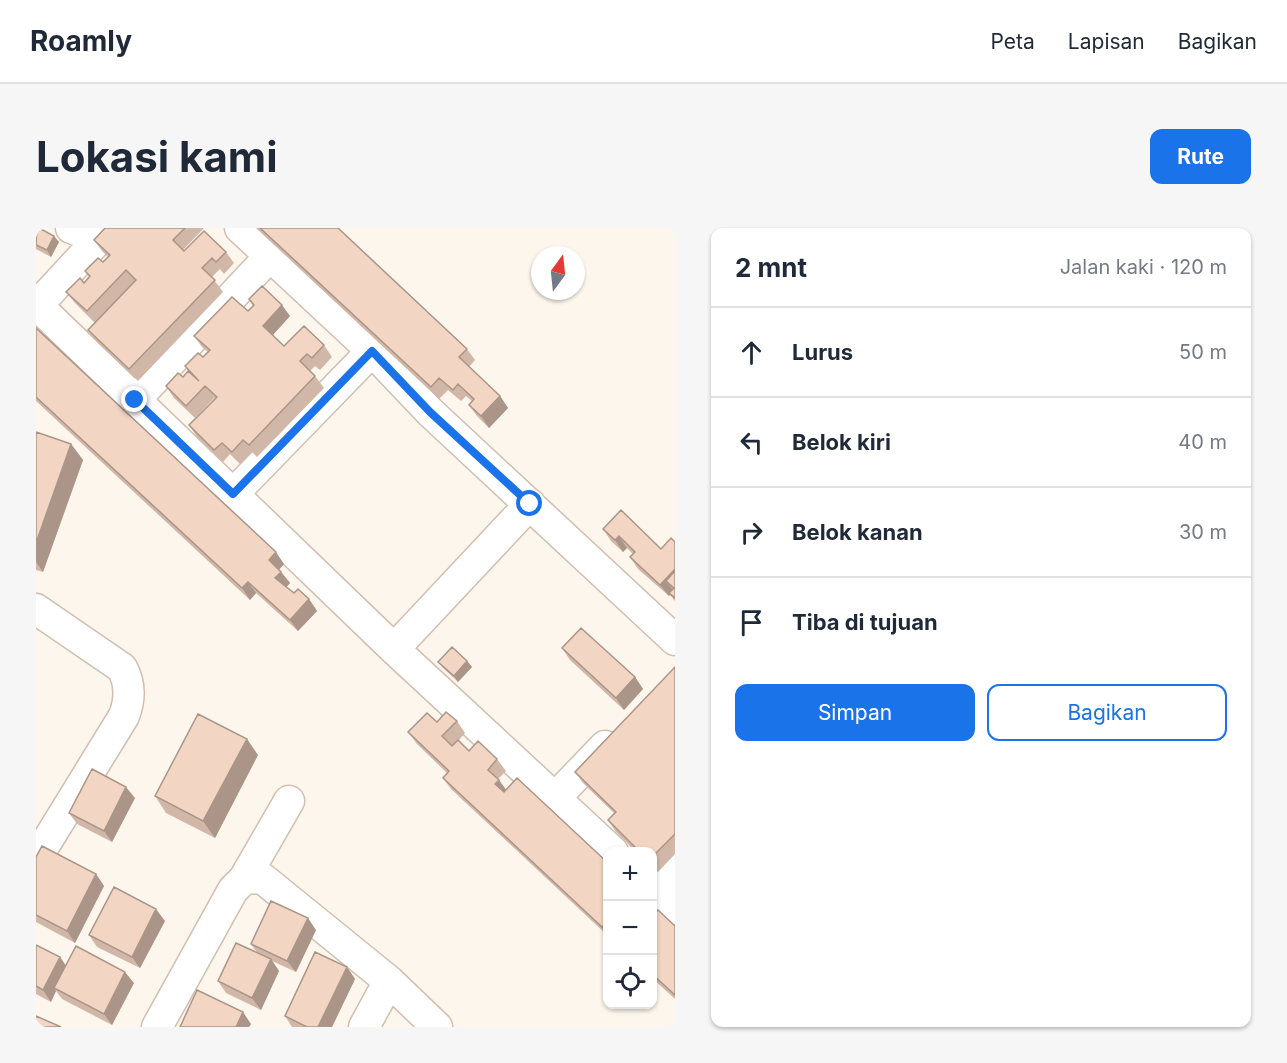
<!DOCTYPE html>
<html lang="id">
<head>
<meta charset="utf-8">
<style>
  body { margin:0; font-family:Inter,sans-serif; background:#f6f6f7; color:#1f2937 }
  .controls { position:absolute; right:18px; bottom:18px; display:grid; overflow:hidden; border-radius:12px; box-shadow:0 2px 4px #0004 }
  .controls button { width:54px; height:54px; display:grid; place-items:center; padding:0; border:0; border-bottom:2px solid #e0e1e3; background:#fff; color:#1f2937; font:30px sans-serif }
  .compass { position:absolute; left:495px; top:18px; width:54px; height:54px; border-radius:50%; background:#fff; box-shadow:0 2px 4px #0004; rotate:15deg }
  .stop { position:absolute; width:18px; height:18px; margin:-14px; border:4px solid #1a73e8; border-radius:50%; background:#fff }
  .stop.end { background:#1a73e8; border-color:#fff; box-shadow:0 2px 6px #0008 }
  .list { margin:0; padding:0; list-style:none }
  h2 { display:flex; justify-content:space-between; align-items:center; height:78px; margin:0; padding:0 24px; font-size:26px }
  h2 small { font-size:20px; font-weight:400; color:#747a83 }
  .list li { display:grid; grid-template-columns:39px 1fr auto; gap:18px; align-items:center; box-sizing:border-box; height:90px; padding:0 24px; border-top:2px solid #e0e1e3 }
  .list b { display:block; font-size:22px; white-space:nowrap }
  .list em { font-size:20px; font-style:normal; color:#747a83 }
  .actions { display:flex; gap:12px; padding:18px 24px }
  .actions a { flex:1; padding:14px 0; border:2px solid #1a73e8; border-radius:12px; text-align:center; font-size:21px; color:#1a73e8 }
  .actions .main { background:#1a73e8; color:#fff }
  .icon { flex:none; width:33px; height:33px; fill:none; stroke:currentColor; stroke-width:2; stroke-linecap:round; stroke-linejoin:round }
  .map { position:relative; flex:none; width:639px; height:799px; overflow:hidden; border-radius:12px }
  header { display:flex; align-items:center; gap:36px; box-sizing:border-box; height:84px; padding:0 30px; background:#fff; border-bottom:2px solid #e0e1e3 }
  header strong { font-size:28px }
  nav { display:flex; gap:33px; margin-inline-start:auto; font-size:21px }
  .intro { display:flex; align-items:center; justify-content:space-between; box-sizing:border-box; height:144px; padding:0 36px }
  h1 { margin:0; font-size:42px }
  .button { padding:15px 27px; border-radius:12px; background:#1a73e8; color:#fff; font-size:21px; font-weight:700 }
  main { display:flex; gap:36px; padding:0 36px }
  aside { flex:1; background:#fff; border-radius:12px; box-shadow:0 2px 4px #0004 }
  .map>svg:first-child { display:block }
</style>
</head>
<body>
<header>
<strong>Roamly</strong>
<nav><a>Peta</a><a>Lapisan</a><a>Bagikan</a></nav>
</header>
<div class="intro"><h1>Lokasi kami</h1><a class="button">Rute</a></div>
<main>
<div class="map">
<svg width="639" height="799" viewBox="0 0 639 799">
  <rect width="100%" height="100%" fill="#fdf6ec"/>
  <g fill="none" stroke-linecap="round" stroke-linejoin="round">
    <g stroke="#d1beb0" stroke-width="33">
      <path id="street" d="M35,0L63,11
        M73,0L9,69L5,78L7,83L358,421L577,624
        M204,0L336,123L394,184L639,412
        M99,172L234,28
        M197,266L336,123
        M0,381L86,440C95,456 94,472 88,488L0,631
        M358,421L494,276
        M519,570L569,518
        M208,651L253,573
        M616,660L639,681
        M618,662L639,640
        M121,799L197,662L208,651L226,650L353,753L401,799
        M328,799L353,753"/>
    </g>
    <use href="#street" stroke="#fff" stroke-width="30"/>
  </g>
  <path fill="#d1b7a8" d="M69,0H168L147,22L148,23L190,24L198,35L188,46L184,41L176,49L187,64L102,153L60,113L52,102L59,95L39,75L30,64L48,55L53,49L49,43L67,34L72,29L66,23L58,12Z
    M220,0H302L431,121L439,132L433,139L464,168L472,180L453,200L441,188L433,177L436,173L430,168L425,173L412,162L403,171Z
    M0,1L23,14L15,29L0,21Z
    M213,71L254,88L237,107L248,118L288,117L296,129L284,142L279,138L274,143L279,148L288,160L221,229L216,224L204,236L194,226L187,234L161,209L153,197L179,171L178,170L159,190L138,170L130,158L147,149L153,144L149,138L167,129L172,124L166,119L158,108L212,83L217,78Z
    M0,100L248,336L243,341L254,355L250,359L258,365L273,371L281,383L262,403L220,365L214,372L0,173Z
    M0,204L35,216L47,232L7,344L0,342Z
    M567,301L625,321L639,314V373L634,367L633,368L602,341L594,329L597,326L591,320L587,324L575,313Z
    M526,420L599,449L607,461L588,482L534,432Z
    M431,433L436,439L422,454L407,440L402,434Z
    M639,439V626L622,644L616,639V624H600L580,604L572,592L578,585L547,555L539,544Z
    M421,493L429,505L422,513L433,523L461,531L470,543L462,551L470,562L572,635V708L415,561L407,550L411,545L381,516L372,504L401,494Z
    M222,527L179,610L130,585L119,568Z
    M99,570L76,614L41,596L33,585Z
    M0,629L60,646L68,658L39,715L0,694Z
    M616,687L639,698V771L616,750Z
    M129,693L104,740L61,719L53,707Z
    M280,702L260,744L236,733L243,743L225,782L190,765L182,753L222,726L215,716Z
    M0,717L24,729L30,738L98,755L76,797L26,771L20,763L15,774L0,766Z
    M311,739L319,751L296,799H256L249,788Z"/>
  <path fill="#aa9588" d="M18,8L23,14L15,29L11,22Z
    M246,77L254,88L235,109L227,98Z
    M464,168L472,180L453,200L445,188Z
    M35,216L47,232L7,344L0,334V315Z
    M583,308L591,320L587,324L579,312Z
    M240,324L248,336L241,344L233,332Z
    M639,341V362L630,353L638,363L633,368L624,357Z
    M245,344L254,355L248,362L239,350Z
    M212,354L220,365L214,372L206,360Z
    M273,371L281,383L262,403L254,392Z
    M431,433L436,439L422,454L418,448Z
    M599,449L607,461L588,482L580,470Z
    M211,511L222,527L179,610L167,593Z
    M463,552L471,563L467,568L459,556Z
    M90,559L99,570L76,614L68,603Z
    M60,646L68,658L39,715L31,703Z
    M120,681L129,693L104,740L96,729Z
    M272,690L280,702L260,744L251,733Z
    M572,693V706L566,699Z
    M24,729L32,741L18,760L20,763L15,774L7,762Z
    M235,731L243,743L225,782L216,770Z
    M311,739L319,751L296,799H282Z
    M89,744L98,755L76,797L68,786Z
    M207,784L215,796L213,799H200Z"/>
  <path fill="#f3d5c3" stroke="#aa9588" stroke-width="1.5" d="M1,0H3L18,8L11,22L0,17Z
    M69,0H149L137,12L148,23L168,3L190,24L180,34L176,30L166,40L179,52L93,141L52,102L100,52L90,42L51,83L30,64L44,50L48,55L54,48L49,43L62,30L67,34L74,27L58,12Z
    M224,0H302L431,121L423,129L464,168L445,188L433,177L438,171L422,156L417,162L403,150L395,159Z
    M226,58L246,77L227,98L248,118L268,98L288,117L276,130L271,126L264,133L279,148L213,217L207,212L196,224L186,215L178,222L153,197L181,169L169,158L150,178L130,158L142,145L147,149L152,143L163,153L149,138L162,125L167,129L174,122L158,108L196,69L212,83L218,77L213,71Z
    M0,100L240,324L233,332L245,344L239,350L258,365L262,361L273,371L254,392L212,354L206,360L0,169Z
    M0,204L35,216L0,315Z
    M585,282L625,321L635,310L639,314V341L624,357L594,329L599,324L583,308L579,312L567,301Z
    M639,343V370L633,365L638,360L630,353Z
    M545,400L599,449L580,470L526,420Z
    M416,419L431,433L418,448L402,434Z
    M639,439V606L616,629V624H604L572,592L580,584L539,544Z
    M410,484L421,493L406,508L416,518L422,512L433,523L442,513L461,531L452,542L463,552L459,556L468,564L481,550L572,635V693L566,699L407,550L413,543L372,504L391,485L401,494Z
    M162,486L211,511L167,593L119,568Z
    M56,541L90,559L68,603L33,585Z
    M6,618L60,646L31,703L0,687V629Z
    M78,659L120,681L96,729L53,707Z
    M235,673L272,690L251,733L215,716Z
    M622,682L639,698V767L616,746V687Z
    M200,715L235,731L216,770L182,753Z
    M0,717L24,729L7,762L0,758Z
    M40,718L89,744L68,786L18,760Z
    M279,724L311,739L282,799H271L249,788Z
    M161,762L207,784L200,799H144Z
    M0,788L25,799H0Z"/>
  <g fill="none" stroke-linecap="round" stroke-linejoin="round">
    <path stroke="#1a73e8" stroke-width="8" d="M99,172L197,266L336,123L394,184L494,276"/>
  </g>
</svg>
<div class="controls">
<button>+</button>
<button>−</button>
<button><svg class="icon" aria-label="locate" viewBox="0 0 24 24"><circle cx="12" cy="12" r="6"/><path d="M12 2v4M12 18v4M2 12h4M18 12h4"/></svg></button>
</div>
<svg class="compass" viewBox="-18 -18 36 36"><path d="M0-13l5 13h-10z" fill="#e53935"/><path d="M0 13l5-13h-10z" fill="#747a83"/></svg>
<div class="stop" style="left:494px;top:276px"></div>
<div class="stop end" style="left:99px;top:172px"></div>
</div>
<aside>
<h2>2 mnt<small>Jalan kaki · 120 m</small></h2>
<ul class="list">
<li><svg class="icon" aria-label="ahead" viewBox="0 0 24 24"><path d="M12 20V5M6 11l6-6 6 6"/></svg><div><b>Lurus</b></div><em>50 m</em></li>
<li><svg class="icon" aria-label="left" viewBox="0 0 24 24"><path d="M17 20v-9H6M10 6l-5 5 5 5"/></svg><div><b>Belok kiri</b></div><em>40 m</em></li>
<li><svg class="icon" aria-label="right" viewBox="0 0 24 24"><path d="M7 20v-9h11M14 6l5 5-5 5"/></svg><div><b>Belok kanan</b></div><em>30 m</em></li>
<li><svg class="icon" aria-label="arrive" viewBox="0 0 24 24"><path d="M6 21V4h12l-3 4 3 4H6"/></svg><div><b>Tiba di tujuan</b></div></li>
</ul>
<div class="actions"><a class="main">Simpan</a><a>Bagikan</a></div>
</aside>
</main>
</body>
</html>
